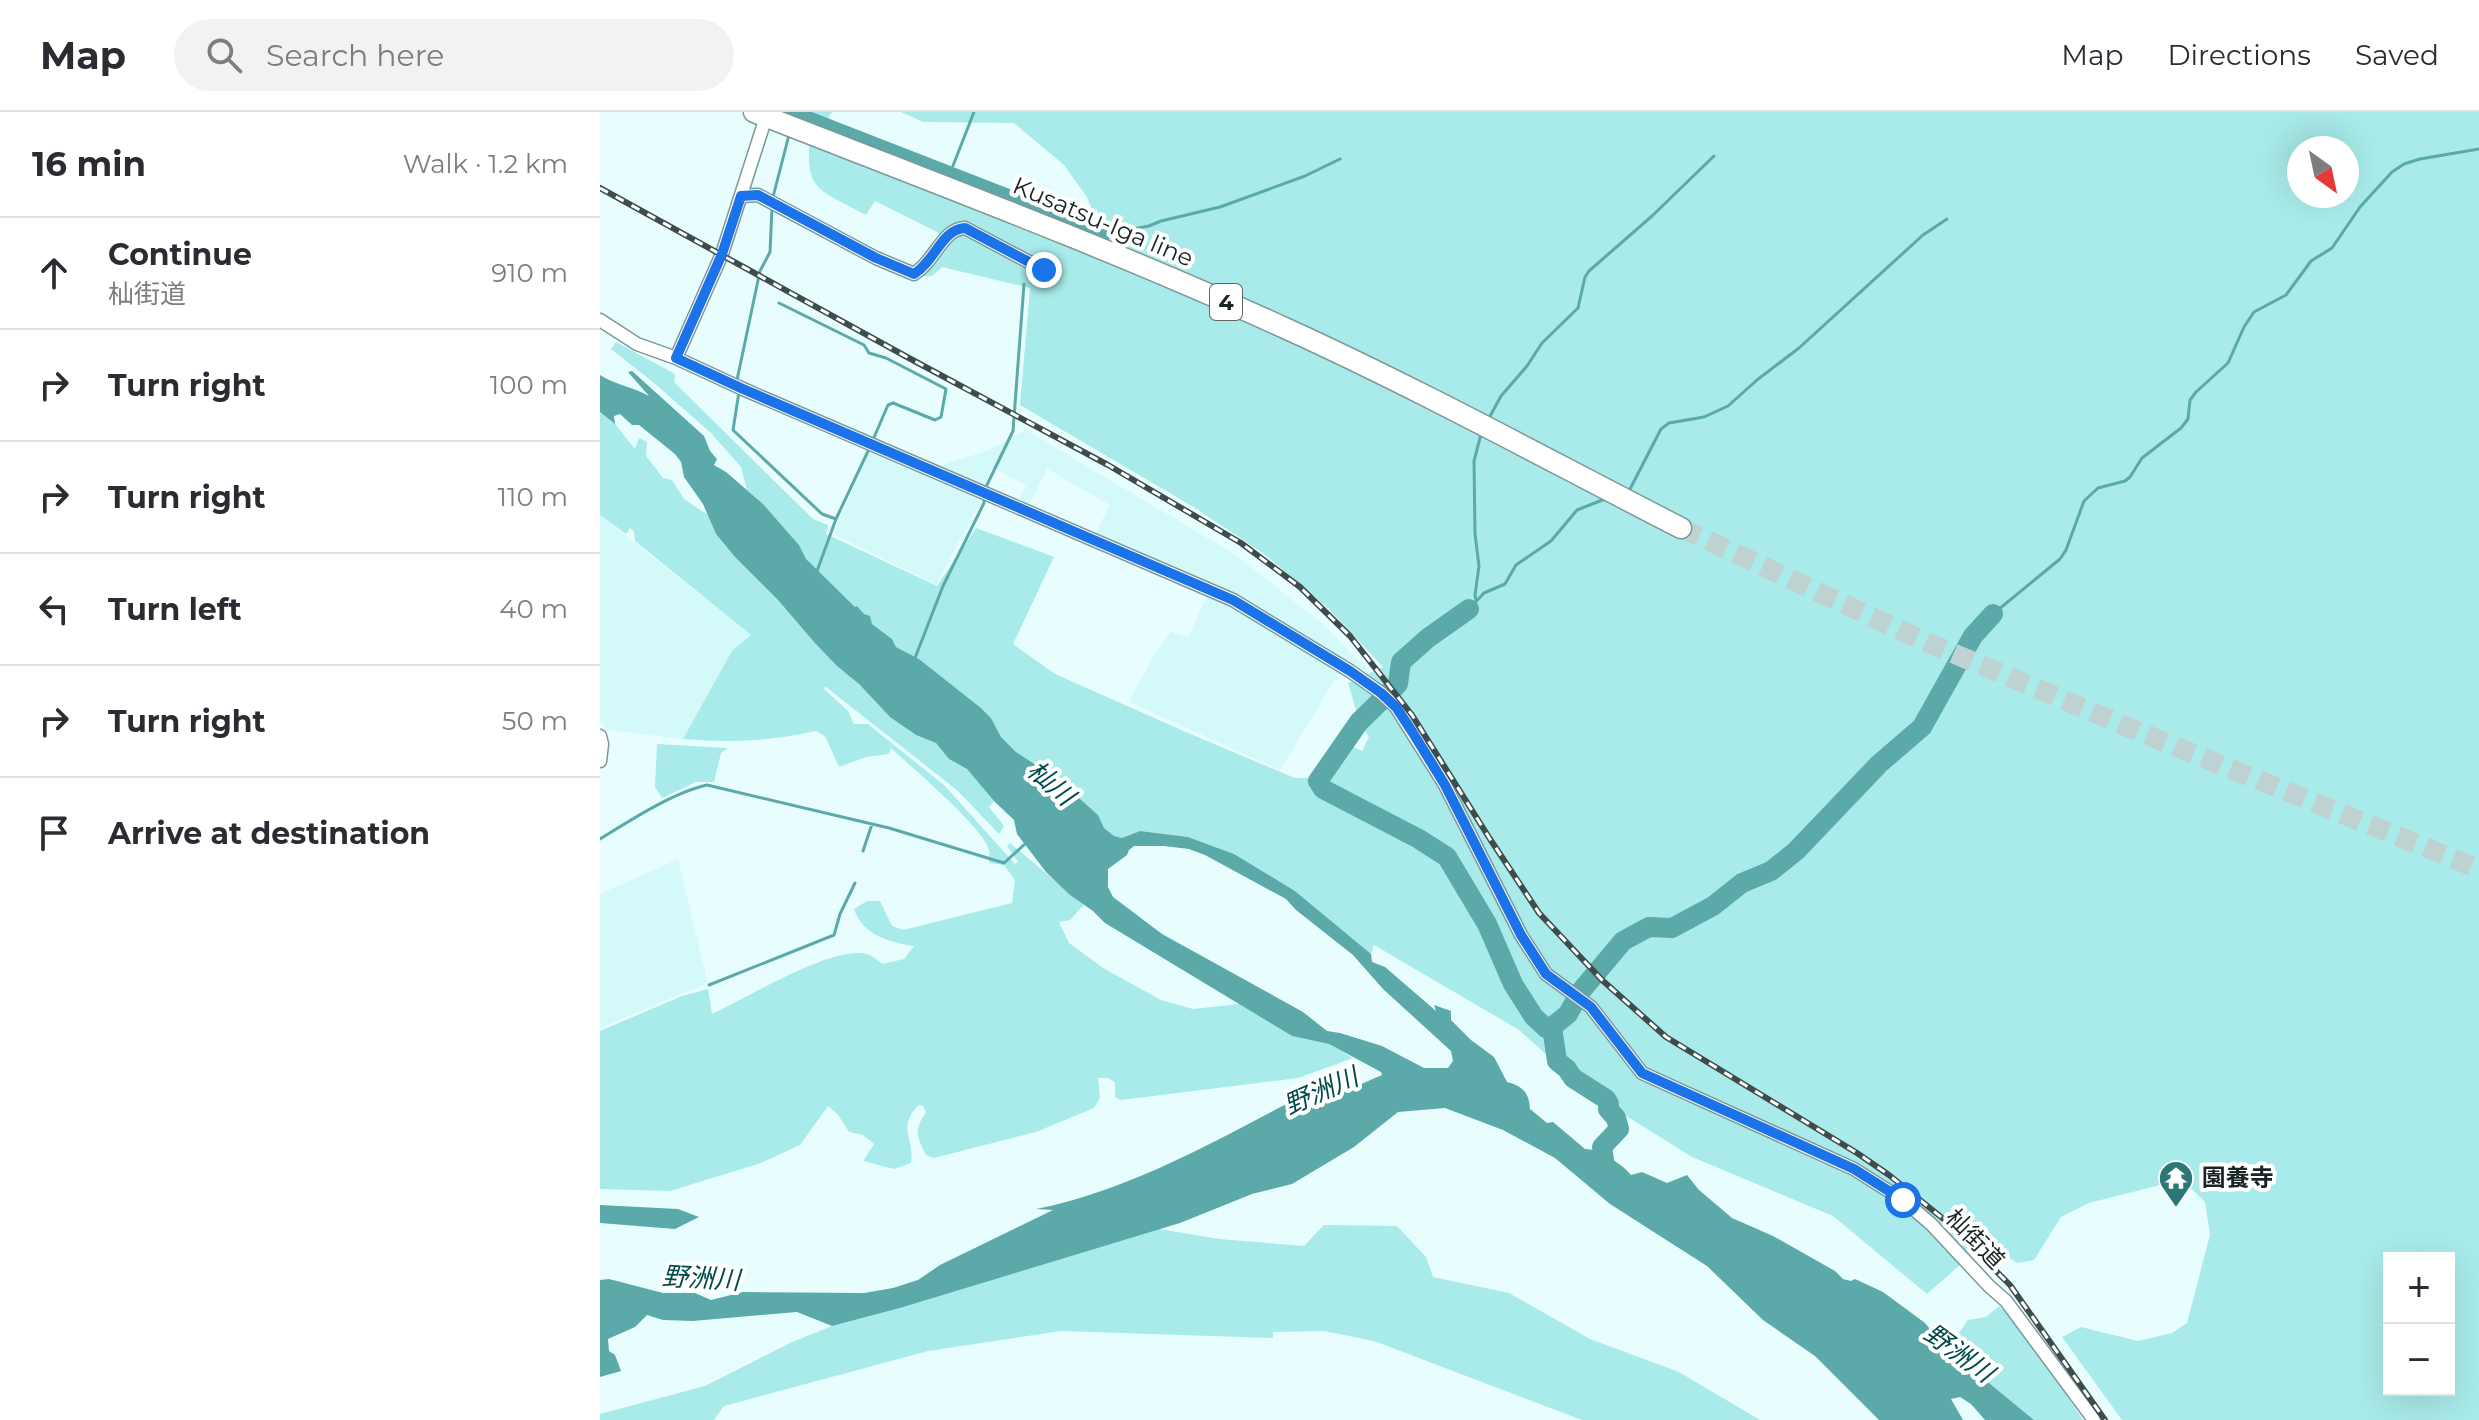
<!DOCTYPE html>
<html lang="en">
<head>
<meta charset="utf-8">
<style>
  body { margin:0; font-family:Montserrat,"Noto Sans JP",sans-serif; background:#f2f2f3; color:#2b2b33 }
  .controls { position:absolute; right:24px; bottom:24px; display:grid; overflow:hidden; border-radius:0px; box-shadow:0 8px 32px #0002 }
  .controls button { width:72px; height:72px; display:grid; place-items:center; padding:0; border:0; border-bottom:2px solid #e1e1e2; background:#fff; color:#2b2b33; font:40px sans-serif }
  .compass { position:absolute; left:1687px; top:24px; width:72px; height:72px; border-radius:50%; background:#fff; box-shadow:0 8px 32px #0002; rotate:147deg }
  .stop { position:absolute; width:24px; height:24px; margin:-18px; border:6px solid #1a73e8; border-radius:50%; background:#fff }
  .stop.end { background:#1a73e8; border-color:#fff; box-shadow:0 2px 8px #0008 }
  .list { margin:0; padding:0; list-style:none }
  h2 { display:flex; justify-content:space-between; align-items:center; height:104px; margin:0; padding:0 32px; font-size:34px }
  h2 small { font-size:26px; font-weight:400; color:#7c7c81 }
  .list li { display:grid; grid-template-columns:52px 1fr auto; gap:24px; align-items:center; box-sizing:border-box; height:112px; padding:0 32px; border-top:2px solid #e1e1e2 }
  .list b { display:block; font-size:30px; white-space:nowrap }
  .list p { margin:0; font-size:26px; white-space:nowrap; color:#7c7c81 }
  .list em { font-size:26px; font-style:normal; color:#7c7c81 }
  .icon { flex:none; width:44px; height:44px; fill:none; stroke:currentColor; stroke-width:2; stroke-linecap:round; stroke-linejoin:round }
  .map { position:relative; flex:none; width:1879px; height:1308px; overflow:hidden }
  header { display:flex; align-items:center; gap:48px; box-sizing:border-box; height:112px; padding:0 40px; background:#fff; border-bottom:2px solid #e1e1e2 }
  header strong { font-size:38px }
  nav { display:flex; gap:44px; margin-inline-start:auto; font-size:28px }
  .search { width:560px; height:72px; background:#f2f2f3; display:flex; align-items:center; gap:20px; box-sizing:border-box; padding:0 28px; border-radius:44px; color:#7c7c81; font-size:30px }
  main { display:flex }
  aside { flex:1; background:#fff }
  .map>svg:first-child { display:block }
</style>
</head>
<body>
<header>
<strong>Map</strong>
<div class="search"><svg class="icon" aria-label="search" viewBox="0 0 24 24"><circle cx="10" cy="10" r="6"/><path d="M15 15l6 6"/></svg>Search here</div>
<nav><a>Map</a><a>Directions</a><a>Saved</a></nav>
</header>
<main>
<aside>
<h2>16 min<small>Walk · 1.2 km</small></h2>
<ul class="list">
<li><svg class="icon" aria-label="ahead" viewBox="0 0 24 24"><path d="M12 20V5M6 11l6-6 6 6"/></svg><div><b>Continue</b><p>杣街道</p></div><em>910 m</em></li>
<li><svg class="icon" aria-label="right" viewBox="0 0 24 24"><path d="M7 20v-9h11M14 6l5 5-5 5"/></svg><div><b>Turn right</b></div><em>100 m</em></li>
<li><svg class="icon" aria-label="right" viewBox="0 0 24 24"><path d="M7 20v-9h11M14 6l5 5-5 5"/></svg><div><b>Turn right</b></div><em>110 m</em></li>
<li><svg class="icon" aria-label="left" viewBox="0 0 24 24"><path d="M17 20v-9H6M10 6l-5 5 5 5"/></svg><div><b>Turn left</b></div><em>40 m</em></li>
<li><svg class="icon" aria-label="right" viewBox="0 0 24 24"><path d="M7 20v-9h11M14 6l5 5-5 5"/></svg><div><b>Turn right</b></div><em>50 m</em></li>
<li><svg class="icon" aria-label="arrive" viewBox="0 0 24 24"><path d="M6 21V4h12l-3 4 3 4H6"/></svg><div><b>Arrive at destination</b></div></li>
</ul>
</aside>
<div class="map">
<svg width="1879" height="1308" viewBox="0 0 1879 1308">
  <rect width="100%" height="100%" fill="#e8fefe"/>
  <path fill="#d3f9f9" d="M426,318L636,443L723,512L768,558L764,563L634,484L493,425L510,393L447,357L428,396L416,391L426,374L393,355L383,376L338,356L352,349L384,340Z
    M270,336L382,386L336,473L234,422Z
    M0,403L152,524L132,539L83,627L8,618L0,609Z
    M608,482L632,491L740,559L680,658L529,590L556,540L571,520L588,525Z
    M78,747L108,871L0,916V782Z"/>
  <path fill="#a8ebea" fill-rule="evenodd" d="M179,0H233L229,4L233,42L264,50L491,139L495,105L487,85L464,53L414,11L323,10L301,0H1879V1308H1522L1462,1225L1481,1215L1538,1229L1572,1221L1587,1211L1610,1123L1605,1090L1593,1078L1572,1070L1489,1091L1461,1105L1434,1148L1417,1151L1386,1130L1327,1182L1233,1104L1092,1045L988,980L919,918L774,833L771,842L695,779L634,742L588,725L540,719L522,726L514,724L504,716L498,703L461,671L416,640L401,625L391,606L381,596L319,547L296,535L292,527L272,512L257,494L255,495L205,447L199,433L163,392L147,378L141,355L111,321L54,271L11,237L16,230L75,262L74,270L213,407L228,413L226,422L337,474L376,416L454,445L413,532L455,562L595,624L695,666H727L746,631L762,639L769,625L760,611L748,571L783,555L729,497L664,442L595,396L420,293L430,176L342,155L332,164L321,165L343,123L275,89L266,103C216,76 203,79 211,17ZM1699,36H1747V84H1699ZM1789,1146H1849V1278H1789Z
    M0,300L15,312L35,337L39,326L47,330L46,344L63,366L72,368L84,387L108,403L116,422L135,445L178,488L237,554L259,572L290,605L316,623L336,631L349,647L367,657L394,689L389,695L404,714L399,722L358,679L226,575L223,576L248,599L254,612H268L345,674L415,752L418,750L407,734L410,731L484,793L470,808L459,810L469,831L503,856L561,888L593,897L639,892L692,924L729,932L753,946L698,966L521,988L515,985V970L508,966H498L500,986L494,996L436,1020L334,1046L326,1043C316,1022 314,1019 326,1000L323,994L319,993C296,1014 315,1028 311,1051L294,1057L263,1049L274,1032L263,1023L249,1020L238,1003L228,994L200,1033L161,1051L70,1079L0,1077V919L82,884L108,877L112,902C149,885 222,839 261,841C271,842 275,846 282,852L304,847L314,834C291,831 262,823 254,797L267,789H280L292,814L303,818L412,791L415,768L404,753L389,751C389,746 390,742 389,738C383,715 311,655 291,636L289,642L266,645L239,655L225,624L216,619C169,629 132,631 83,627L132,539L151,523L35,429L34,420L30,416L26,422L0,403Z
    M57,632L128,636L121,641L114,670H96L62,686L55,675Z
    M724,1113L797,1114L826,1145L833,1165L909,1181L990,1227L1079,1260L1160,1308H982L774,1229L724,1219L673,1220V1226L461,1219L328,1239L124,1294L114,1308H0V1302L105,1274L190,1231L232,1214L300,1196L559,1117L619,1127L704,1134Z
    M1399,1194L1428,1225L1483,1308H1434L1366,1252L1357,1224L1368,1208L1386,1205Z"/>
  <path fill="#5ba9a9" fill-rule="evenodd" d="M32,259L104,324L110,339L117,347L114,353L126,360L163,392L199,433L206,447L255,495L257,494L264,502L270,504L272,512L292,527L296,535L319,547L381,596L391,606L401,625L416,640L445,659L480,687L498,703L504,716L514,724L522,726L540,719L588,725L634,742L695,779L771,842L772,850L785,855L836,899L834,893L851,899V908L871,928L894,945L907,970C923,974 929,981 930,997L947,1011L953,1010L985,1037C997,1036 1024,1053 1031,1063L1042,1060L1067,1071L1087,1063L1099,1078L1132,1106L1173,1124L1235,1159L1243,1167L1251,1169L1255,1167L1283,1180L1325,1211L1344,1234L1434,1308H1385L1371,1292L1360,1285L1351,1287L1363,1308H1279L1215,1244L1163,1208L1107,1154L1010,1092L955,1046L903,1018L845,996L798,1000L754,1035L692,1072L652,1082L580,1111L300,1196L232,1214L197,1200L93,1209L63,1208L47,1203L35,1215L8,1227L9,1239L15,1243L21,1259L0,1265V1168L9,1167L63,1181H95L111,1188L143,1180L264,1181L293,1176L318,1168L340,1153L453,1098L436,1097C536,1077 625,1023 715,977L743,980L782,963L781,960L729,932L692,924L505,811L493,799L470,783L446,760L417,722L414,708L394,689L367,657L349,647L336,631L316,623L290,605L259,572L237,554L215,531L178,488L135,445L116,422L103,392L84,365L81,350L75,342L39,313H32L20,302L14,304L15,312L0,300V263C16,273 33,275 49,284L28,260ZM534,734H564L589,737L605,743L686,787L696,798L753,843L783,877L851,939L853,949L848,956H824L782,934L740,921L727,919L703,900L562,822L513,785L508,775V757L527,743L529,738Z
    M0,1093L78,1097L99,1105L75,1117L0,1111Z"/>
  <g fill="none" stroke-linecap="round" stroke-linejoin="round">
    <path stroke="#5ba9a9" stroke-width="3" d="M349,64L374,0
      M173,85L189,23
      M500,123L549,114L561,109L620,95L705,64L740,47
      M179,191L264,233L269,241L286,246L346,277L341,305L335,308L293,291L288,293L272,330
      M137,268L160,159L170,140L172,96
      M139,280L133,318L222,402L236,407
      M888,308L901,284L927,254L942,231L978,196L985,165L989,159L1052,104L1114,44
      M385,377L413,319L424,172
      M1027,379L1030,377L1061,317L1069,311L1104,305L1128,294L1157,268L1199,236L1323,123L1347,107
      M217,459L236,407L269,337
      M876,488L875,483L879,454L875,422L874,349L881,322
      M869,497L884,481L905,472L916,453L951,429L977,398L1005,387
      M1393,502L1460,447L1466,438L1484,389L1498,376L1525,369L1530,365L1542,346L1581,316L1588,307L1590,288L1596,280L1628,251L1644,215L1654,200L1686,183L1711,149L1732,136L1760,95L1792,60L1804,52L1820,47L1879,37
      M315,546L343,474L384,391V385
      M0,727C29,709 74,680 107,673L289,716L404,751L425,732
      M263,739L272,712
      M109,873L234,823L240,802L255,771"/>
    <path stroke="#5ba9a9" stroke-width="20" d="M192,0V3L500,123
      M869,497L828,526L801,550L798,572L759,610L718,669L723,677L819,727L847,745L887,812L913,872L934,905L946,916L952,918
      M1013,1069L1005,1054L1002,1035L1019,1017L1016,1006L1008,997L1009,992L1006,987L973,966L967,957L957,949L952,915L968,902L981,879L1023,829L1049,815L1072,816L1113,794L1142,771L1171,759L1196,739L1279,652L1322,615L1373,524L1393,502"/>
    <path stroke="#bfd2d2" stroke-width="20" stroke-dasharray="20 10" stroke-linecap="butt" d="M1081,416L1317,526L1542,621L1879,757"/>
    <g stroke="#7e9898" stroke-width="15">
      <path id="street" d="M141,84L158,83L276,146L314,162C336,148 342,117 365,116L444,158
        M0,208L37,232L76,246L143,277L633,488L750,559L781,581L796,595L845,673L921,823L946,862L991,895L1042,961L1254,1057L1303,1088L1331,1112L1389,1174L1406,1189L1494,1308
        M76,246L122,142L166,5
        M0,624L2,632L0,649"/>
    </g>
    <g stroke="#7e9898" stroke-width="23">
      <path id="primary" d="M154,0C333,70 512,137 687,217C821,278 950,349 1081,416"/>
    </g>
    <use href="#street" stroke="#fff" stroke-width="12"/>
    <use href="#primary" stroke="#fff" stroke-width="20"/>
    <g stroke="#3f4c4c" stroke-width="6">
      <path id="rail" d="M0,76L307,245L508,353L641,431L700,475L750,524L812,603L890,727L939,801L1002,868L1066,925L1257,1041L1289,1063L1346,1109L1410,1173L1505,1308"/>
    </g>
    <use href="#rail" stroke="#fff" stroke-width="3" stroke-dasharray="9" stroke-linecap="butt"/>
  </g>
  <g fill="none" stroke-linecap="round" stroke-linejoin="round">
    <path stroke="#1a73e8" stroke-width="10" d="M444,158L365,116C342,117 335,149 314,162L276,146L158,83L141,84L122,142L76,246L143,277L633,488L750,559L781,581L796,595L813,621L845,673L921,823L946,862L991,895L1042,961L1254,1057L1303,1088"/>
  </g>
  <defs>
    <g id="temple-pin" transform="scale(1.8)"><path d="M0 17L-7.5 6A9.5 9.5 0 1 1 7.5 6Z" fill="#2d7777" stroke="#fff"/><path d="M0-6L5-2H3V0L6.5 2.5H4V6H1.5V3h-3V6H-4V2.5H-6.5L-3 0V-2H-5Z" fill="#fff"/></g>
  </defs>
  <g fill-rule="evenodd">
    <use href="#temple-pin" x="1576" y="1066"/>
  </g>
  <g text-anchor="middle" stroke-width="8" stroke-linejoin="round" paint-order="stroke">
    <rect fill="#fff" stroke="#5e6666" stroke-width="2" x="610" y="172" width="32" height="36" rx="6"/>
    <g font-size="22" font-weight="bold" fill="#192424">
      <text x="626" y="198">4</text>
    </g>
    <g font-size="24" fill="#192424" stroke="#fff">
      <text transform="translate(503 110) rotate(23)" y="8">Kusatsu-Iga line</text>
      <text transform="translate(1375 1127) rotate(46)" y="8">杣街道</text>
    </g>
    <g font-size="24" font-weight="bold" fill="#192424" stroke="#fff" text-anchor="start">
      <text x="1602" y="1074">園養寺</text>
    </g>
    <g font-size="26" font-style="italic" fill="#004a4a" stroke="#fff">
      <text transform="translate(451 671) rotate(41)" y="9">杣川</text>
      <text transform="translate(721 979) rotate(-24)" y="9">野洲川</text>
      <text transform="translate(101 1166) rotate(3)" y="9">野洲川</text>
      <text transform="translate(1359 1241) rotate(36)" y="9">野洲川</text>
    </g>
  </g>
</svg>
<div class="controls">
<button>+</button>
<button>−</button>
</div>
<svg class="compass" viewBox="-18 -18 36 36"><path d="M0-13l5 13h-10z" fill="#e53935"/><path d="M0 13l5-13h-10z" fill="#7c7c81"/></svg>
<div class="stop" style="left:1303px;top:1088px"></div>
<div class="stop end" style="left:444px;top:158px"></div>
</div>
</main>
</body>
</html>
